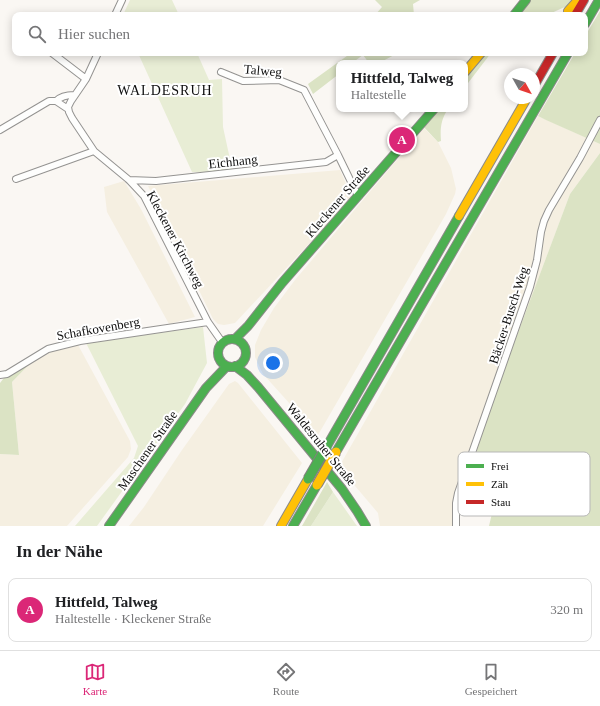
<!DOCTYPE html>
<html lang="de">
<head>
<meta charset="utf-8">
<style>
  body { margin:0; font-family:"Times New Roman",serif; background:#f2f2f2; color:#202124 }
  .compass { position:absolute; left:504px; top:68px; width:36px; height:36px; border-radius:50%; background:#fff; box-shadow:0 2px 10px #0003; rotate:130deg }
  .you { position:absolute; left:273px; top:363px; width:14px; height:14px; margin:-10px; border:3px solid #fff; border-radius:50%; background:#1a73e8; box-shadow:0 0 0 6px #1a73e833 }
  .badge { display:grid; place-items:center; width:26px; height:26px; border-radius:50%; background:#db2777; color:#fff; font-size:13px; font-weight:700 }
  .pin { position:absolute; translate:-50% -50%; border:2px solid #fff; box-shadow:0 1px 4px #0006 }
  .popup { position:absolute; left:336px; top:60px; width:132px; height:52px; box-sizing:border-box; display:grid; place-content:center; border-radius:8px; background:#fff; filter:drop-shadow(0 1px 3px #0005); font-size:13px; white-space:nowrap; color:#757577 }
  .popup b { font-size:15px; color:#202124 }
  .popup::after { content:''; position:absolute; left:50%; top:100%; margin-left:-8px; border:8px solid transparent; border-top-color:#fff }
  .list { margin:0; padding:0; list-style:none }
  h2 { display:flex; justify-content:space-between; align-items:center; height:52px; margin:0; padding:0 16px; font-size:17px }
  h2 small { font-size:13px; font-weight:400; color:#757577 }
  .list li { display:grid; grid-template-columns:26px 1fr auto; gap:12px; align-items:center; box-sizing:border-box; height:64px; margin:0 8px 8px; padding:0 8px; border:1px solid #e0e0e0; border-radius:8px }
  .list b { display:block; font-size:15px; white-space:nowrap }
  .list p { margin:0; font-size:13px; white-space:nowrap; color:#757577 }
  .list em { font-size:13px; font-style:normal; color:#757577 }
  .icon { flex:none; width:22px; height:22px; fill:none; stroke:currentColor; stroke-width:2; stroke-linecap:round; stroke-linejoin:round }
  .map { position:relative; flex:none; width:600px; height:526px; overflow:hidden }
  .search { position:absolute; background:#fff; box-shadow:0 2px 10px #0003; left:12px; right:12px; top:12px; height:44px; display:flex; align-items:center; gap:10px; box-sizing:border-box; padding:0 14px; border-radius:8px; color:#757577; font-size:15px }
  .sheet { height:124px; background:#fff }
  nav { display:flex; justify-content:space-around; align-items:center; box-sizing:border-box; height:56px; border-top:1px solid #e0e0e0; background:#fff; font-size:11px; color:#757577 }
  nav a { display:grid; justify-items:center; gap:2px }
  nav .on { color:#db2777 }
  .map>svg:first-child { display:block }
</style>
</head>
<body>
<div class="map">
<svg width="600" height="526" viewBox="0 0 600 526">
  <rect width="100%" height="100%" fill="#faf7f3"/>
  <path fill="#f5efe1" d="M538,116L600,144V153L570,194L462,483L453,526H380L378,513L339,467Z
    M424,128L438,142L451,168L456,189L455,194L446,214L318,435L263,374L255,357V345L261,330L274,308L295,280Z
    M340,170L351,195L350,199L335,216L235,323L224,325L218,324L213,319L148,186Z
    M124,181L141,209L195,317L169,324L107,212L104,187Z
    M77,343L130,441L131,449L128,457L67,526H0V454L19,455L12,382L46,347Z
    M235,381L238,383L302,463L263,526H129L144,507L182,450L229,384Z"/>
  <path fill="#e8edd5" d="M130,0H172L179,15H123Z
    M138,53H197L209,80L222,79L223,127L233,173L192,172Z
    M203,327L207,363L185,404L97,526H75L134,458L138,446L86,343Z
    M333,492L357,526H311Z"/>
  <path fill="#dbe3c4" d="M375,0H420L413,4L414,15H375L382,7Z
    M527,0H572L567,6L547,15H514Z
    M600,11V144L546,120L538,116L575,53H585V36Z
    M351,53H398L379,63H369L363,55L352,63H339V74L313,94L308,84Z
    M482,53H491L465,87V72Z
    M434,109H448C441,119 440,129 441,141L438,142L421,124Z
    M600,153V526H489L494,505L477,489L462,482L570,194Z
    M49,344L12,382L19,455L0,454V383L7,374L28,361Z
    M327,482L333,492L311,526H302Z"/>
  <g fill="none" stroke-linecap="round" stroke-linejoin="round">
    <g stroke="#949391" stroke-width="8">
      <path id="street" d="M115,15L122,0
        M52,53L86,79
        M98,53L86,79L71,101L68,107L69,112L72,118L94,151L129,180L144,196L208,322L222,342
        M221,72L243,81L279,80L304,90L338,155L356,192L359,196
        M56,101C61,96 68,95 74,95
        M0,130L49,101H56L68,109
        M16,179L94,151
        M129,180L156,181L326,162L338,155
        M0,375L7,374L48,349L80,341L208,322
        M456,526V503L458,493L530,287L537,260L541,232L544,221L549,210L580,158L600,120"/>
    </g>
    <g stroke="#8b8a88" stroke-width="10">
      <path id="fast" d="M514,15L526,0
        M585,24L599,0
        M235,339L248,326L282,283L434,109
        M218 353a14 14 0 1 1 28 0a14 14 0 1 1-28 0Z
        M235,366L247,375L258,387L342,489L357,511L366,526
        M327,446L459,216
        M336,452L568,53
        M109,526L206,388L227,366
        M293,526L317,485"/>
    </g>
    <g stroke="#8b8a88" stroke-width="10">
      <path id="slow" d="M568,11L578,0
        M465,72L481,53
        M459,216L527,98
        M281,526L308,479"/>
    </g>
    <g stroke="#8b8a88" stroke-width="10">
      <path id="jam" d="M575,15L584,0
        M534,86L553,53"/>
    </g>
    <use href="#street" stroke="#fefefd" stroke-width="6"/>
    <use href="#fast" stroke="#4caf50" stroke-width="8"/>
    <use href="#slow" stroke="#ffc107" stroke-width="8"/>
    <use href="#jam" stroke="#c62828" stroke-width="8"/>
    <g stroke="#82807e" stroke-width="11" stroke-linecap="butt">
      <path id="fast-bridge" d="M308,479L327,446"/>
    </g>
    <g stroke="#82807e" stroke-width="11" stroke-linecap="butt">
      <path id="slow-bridge" d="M317,485L336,452"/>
    </g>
    <use href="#fast-bridge" stroke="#4caf50" stroke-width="9"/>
    <use href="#slow-bridge" stroke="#ffc107" stroke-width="9"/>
  </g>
  <g text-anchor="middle" stroke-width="4" stroke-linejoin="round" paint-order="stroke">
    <g font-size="13" fill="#0e0e0e" stroke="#fff">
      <text transform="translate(263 70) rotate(5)" y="5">Talweg</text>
      <text transform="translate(233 161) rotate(-6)" y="5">Eichhang</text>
      <text transform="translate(337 201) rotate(-49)" y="5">Kleckener Straße</text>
      <text transform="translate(176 239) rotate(62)" y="5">Kleckener Kirchweg</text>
      <text transform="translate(508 315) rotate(-72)" y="5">Bäcker-Busch-Weg</text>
      <text transform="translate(98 328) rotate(-10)" y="5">Schafkovenberg</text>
      <text transform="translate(322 444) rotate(51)" y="5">Waldesruher Straße</text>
      <text transform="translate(147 450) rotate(-55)" y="5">Maschener Straße</text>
    </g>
    <g font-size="14" letter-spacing="1" fill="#0e0e0e" stroke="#fff">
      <text x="165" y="95">WALDESRUH</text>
    </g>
  </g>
  <rect x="458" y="452" width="132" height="64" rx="6" fill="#fff" stroke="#b7b7b7" stroke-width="1"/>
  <rect x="466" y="464" width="18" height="4" fill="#4caf50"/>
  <rect x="466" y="482" width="18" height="4" fill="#ffc107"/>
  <rect x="466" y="500" width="18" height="4" fill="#c62828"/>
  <g font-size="11" fill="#0e0e0e">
    <text x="491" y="470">Frei</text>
    <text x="491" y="488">Zäh</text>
    <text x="491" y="506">Stau</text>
  </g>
</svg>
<svg class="compass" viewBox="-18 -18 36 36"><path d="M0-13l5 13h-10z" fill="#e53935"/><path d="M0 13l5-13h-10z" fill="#757577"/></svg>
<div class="you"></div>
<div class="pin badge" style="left:402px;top:140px">A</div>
<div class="popup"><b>Hittfeld, Talweg</b>Haltestelle</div>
<div class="search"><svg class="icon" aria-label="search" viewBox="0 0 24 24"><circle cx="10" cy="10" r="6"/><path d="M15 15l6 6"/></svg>Hier suchen</div>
</div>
<section class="sheet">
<h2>In der Nähe<small></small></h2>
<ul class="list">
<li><span class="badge">A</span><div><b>Hittfeld, Talweg</b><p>Haltestelle · Kleckener Straße</p></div><em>320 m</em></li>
</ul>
</section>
<nav>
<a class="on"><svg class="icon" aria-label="map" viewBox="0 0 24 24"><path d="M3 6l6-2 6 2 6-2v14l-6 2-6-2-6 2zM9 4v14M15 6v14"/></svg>Karte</a>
<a><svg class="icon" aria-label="directions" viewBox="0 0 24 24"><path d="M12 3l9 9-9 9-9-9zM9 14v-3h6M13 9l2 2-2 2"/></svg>Route</a>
<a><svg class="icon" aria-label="saved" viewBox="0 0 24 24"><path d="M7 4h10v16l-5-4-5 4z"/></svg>Gespeichert</a>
</nav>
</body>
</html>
